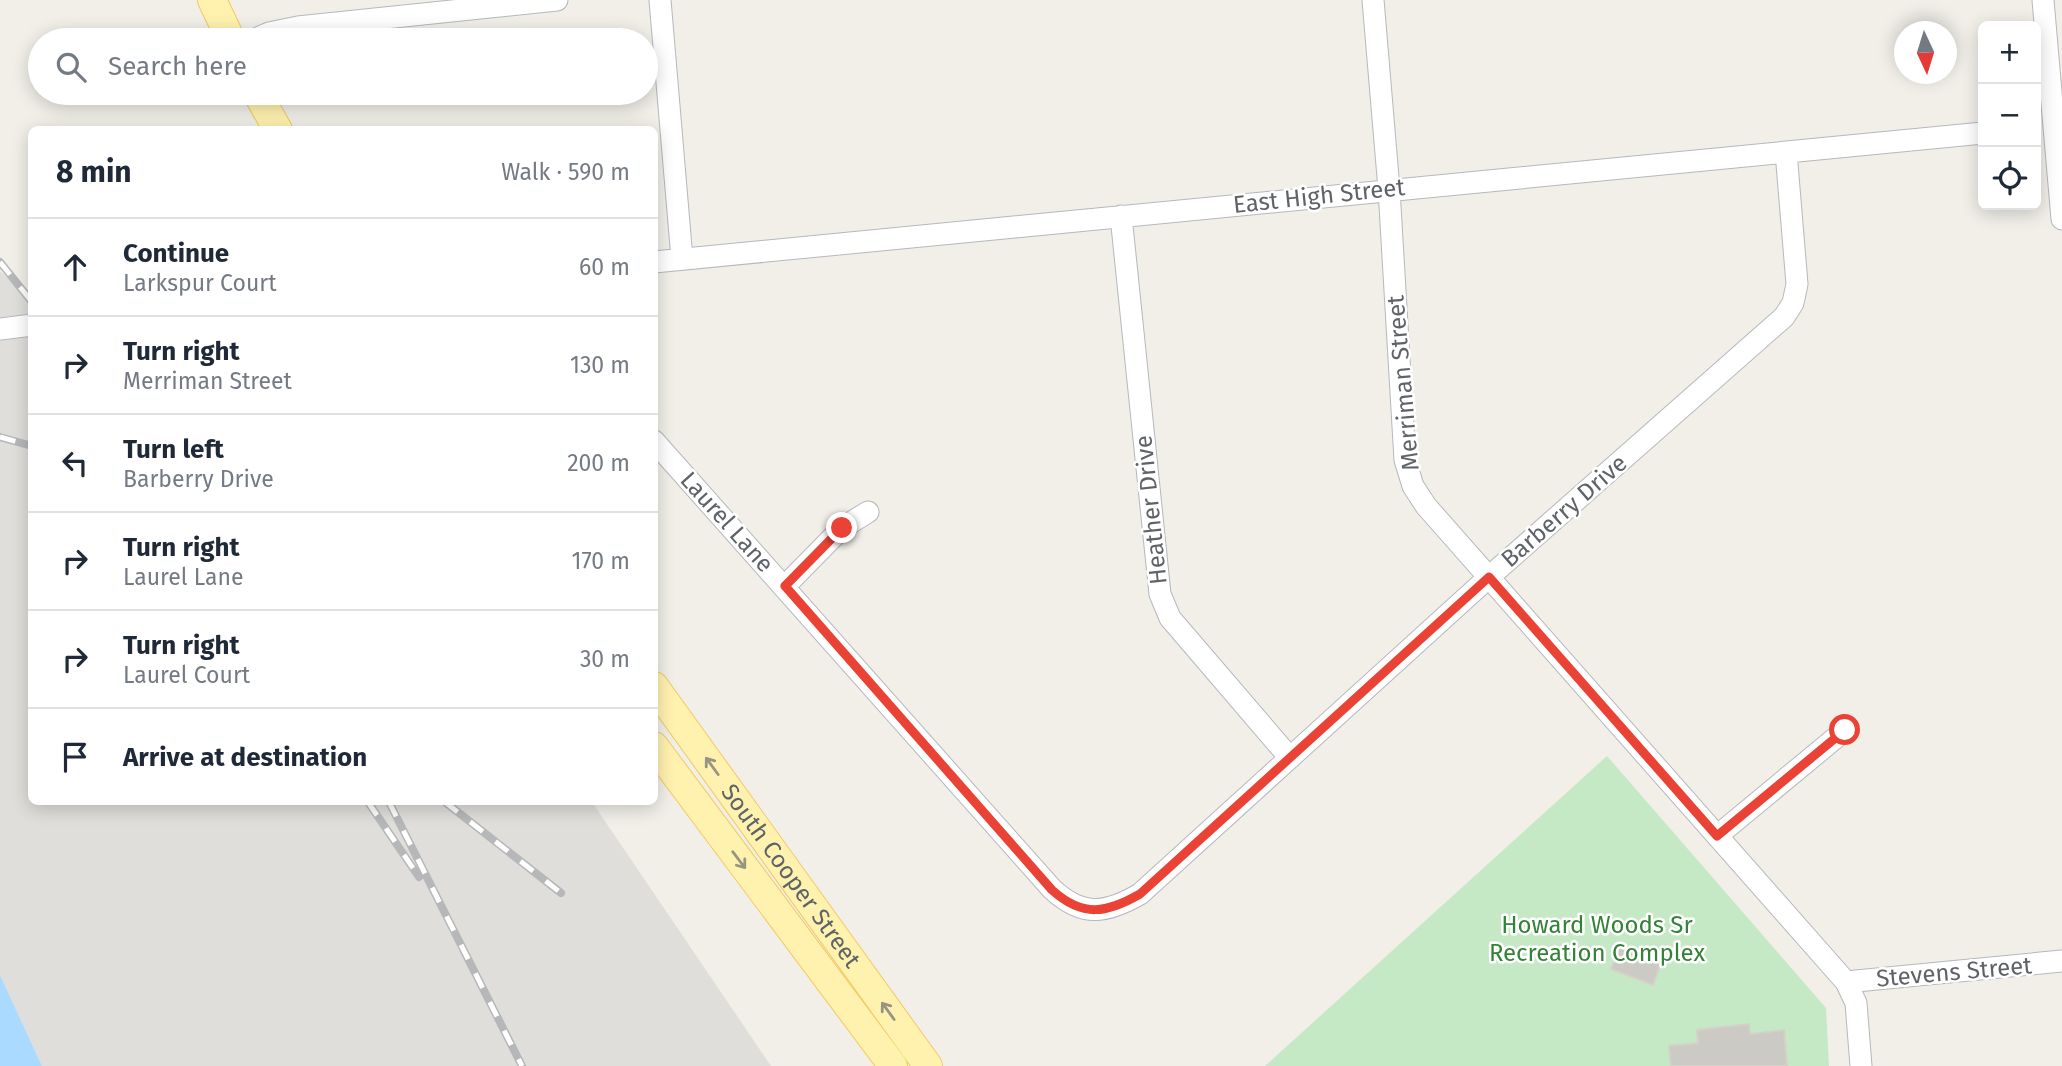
<!DOCTYPE html>
<html lang="en">
<head>
<meta charset="utf-8">
<style>
  body { margin:0; font-family:"Fira Sans",sans-serif; background:#f6f6f7; color:#1f2937 }
  .controls { position:absolute; right:21px; top:21px; display:grid; overflow:hidden; border-radius:10px; box-shadow:0 4px 18px #0003 }
  .controls button { width:63px; height:63px; display:grid; place-items:center; padding:0; border:0; border-bottom:2px solid #e0e1e3; background:#fff; color:#1f2937; font:35px sans-serif }
  .compass { position:absolute; left:1894px; top:21px; width:63px; height:63px; border-radius:50%; background:#fff; box-shadow:0 4px 18px #0003; rotate:176deg }
  .stop { position:absolute; width:21px; height:21px; margin:-16px; border:5px solid #ea4335; border-radius:50%; background:#fff }
  .stop.end { background:#ea4335; border-color:#fff; box-shadow:0 2px 7px #0008 }
  .list { margin:0; padding:0; list-style:none }
  h2 { display:flex; justify-content:space-between; align-items:center; height:91px; margin:0; padding:0 28px; font-size:30px }
  h2 small { font-size:23px; font-weight:400; color:#747a83 }
  .list li { display:grid; grid-template-columns:46px 1fr auto; gap:21px; align-items:center; box-sizing:border-box; height:98px; padding:0 28px; border-top:2px solid #e0e1e3 }
  .list b { display:block; font-size:26px; white-space:nowrap }
  .list p { margin:0; font-size:23px; white-space:nowrap; color:#747a83 }
  .list em { font-size:23px; font-style:normal; color:#747a83 }
  .icon { flex:none; width:38px; height:38px; fill:none; stroke:currentColor; stroke-width:2; stroke-linecap:round; stroke-linejoin:round }
  .map { position:relative; flex:none; width:2062px; height:1066px; overflow:hidden }
  .search { position:absolute; background:#fff; box-shadow:0 4px 18px #0003; left:28px; top:28px; width:630px; height:77px; display:flex; align-items:center; gap:18px; box-sizing:border-box; padding:0 24px; border-radius:38px; color:#747a83; font-size:26px }
  .panel { position:absolute; background:#fff; box-shadow:0 4px 18px #0003; left:28px; top:126px; width:630px; height:679px; border-radius:10px }
  .map>svg:first-child { display:block }
</style>
</head>
<body>
<div class="map">
<svg width="2062" height="1066" viewBox="0 0 2062 1066">
  <rect width="100%" height="100%" fill="#f1efe8"/>
  <path fill="#e0deda" d="M0,271L31,299L32,802H592L771,1066H42L0,975Z"/>
  <path fill="#c5e8c5" d="M1607,756L1826,1008L1829,1066H1265Z"/>
  <path fill="#aadaff" d="M0,975L42,1066H0Z"/>
  <path fill="#cccac5" stroke="#d6d1c6" stroke-width="2" d="M1621,944L1662,960L1653,985L1611,969Z
    M1749,1024L1750,1034L1784,1030L1787,1066H1671L1669,1046L1698,1043L1697,1030Z"/>
  <g fill="none" stroke-linecap="round" stroke-linejoin="round">
    <g stroke="#b5b8bc" stroke-width="23">
      <path id="minor" d="M660,0L682,259
        M1373,0L1389,189L1405,460L1413,486L1426,506L1846,982L1856,1003L1861,1066
        M2043,0L2062,219
        M253,40L269,33L298,27L557,0
        M1121,216L1160,594L1170,618L1290,758
        M654,262L1983,133
        M0,329L32,325
        M654,441L1052,889C1083,918 1107,913 1140,894L1489,577L1784,317L1793,303L1797,284L1786,152
        M785,586L842,528L868,512
        M1717,836L1845,730
        M1846,982L2062,961"/>
    </g>
    <g stroke="#f2c960" stroke-width="30">
      <g id="major">
        <path d="M212,0L231,40"/>
        <path d="M257,93L278,130"/>
        <path id="s1" d="M654,686L928,1066"/>
        <path d="M654,746L893,1066"/>
      </g>
    </g>
    <use href="#minor" stroke="#fff" stroke-width="21"/>
    <use href="#major" stroke="#fff2af" stroke-width="28"/>
    <g stroke="#b6b7b8" stroke-width="8">
      <path id="rail" d="M0,262L32,302
        M0,437L32,446
        M368,802L419,877
        M389,802L522,1066
        M445,802L561,893"/>
    </g>
    <use href="#rail" stroke="#fff" stroke-width="5" stroke-dasharray="16" stroke-linecap="butt"/>
  </g>
  <defs><path id="oneway-shaft" d="M-6 0H5M1.5-3L5.5 0L1.5 3" fill="none" stroke-width="1.6" stroke-linecap="round" stroke-linejoin="round" transform="scale(1.75)"/></defs>
  <g stroke="#979581">
    <use href="#oneway-shaft" transform="translate(712 766) rotate(-126)"/>
    <use href="#oneway-shaft" transform="translate(739 860) rotate(53)"/>
    <use href="#oneway-shaft" transform="translate(888 1011) rotate(-126)"/>
  </g>
  <g fill="none" stroke-linecap="round" stroke-linejoin="round">
    <path stroke="#ea4335" stroke-width="9" d="M842,528L785,586L1052,890C1083,918 1107,913 1140,894L1489,577L1717,836L1845,730"/>
  </g>
  <g text-anchor="middle" stroke-width="5" stroke-linejoin="round" paint-order="stroke">
    <g font-size="24" fill="#5f6368" stroke="#fff">
      <text transform="translate(1319 196) rotate(-6)" y="8">East High Street</text>
      <text transform="translate(1403 383) rotate(-95)" y="8">Merriman Street</text>
      <text transform="translate(1151 510) rotate(-96)" y="8">Heather Drive</text>
      <text transform="translate(1564 511) rotate(-41)" y="8">Barberry Drive</text>
      <text transform="translate(727 522) rotate(48)" y="8">Laurel Lane</text>
      <text dy="8" stroke="none"><textPath href="#s1" startOffset="234">South Cooper Street</textPath></text>
      <text transform="translate(1954 972) rotate(-5)" y="8">Stevens Street</text>
    </g>
    <g font-size="24" fill="#348238" stroke="#fff">
      <text x="1597" y="933">Howard Woods Sr<tspan x="1597" dy="28">Recreation Complex</tspan></text>
    </g>
  </g>
</svg>
<div class="controls">
<button>+</button>
<button>−</button>
<button><svg class="icon" aria-label="locate" viewBox="0 0 24 24"><circle cx="12" cy="12" r="6"/><path d="M12 2v4M12 18v4M2 12h4M18 12h4"/></svg></button>
</div>
<svg class="compass" viewBox="-18 -18 36 36"><path d="M0-13l5 13h-10z" fill="#e53935"/><path d="M0 13l5-13h-10z" fill="#747a83"/></svg>
<div class="stop" style="left:1845px;top:730px"></div>
<div class="stop end" style="left:842px;top:528px"></div>
<div class="search"><svg class="icon" aria-label="search" viewBox="0 0 24 24"><circle cx="10" cy="10" r="6"/><path d="M15 15l6 6"/></svg>Search here</div>
<section class="panel">
<h2>8 min<small>Walk · 590 m</small></h2>
<ul class="list">
<li><svg class="icon" aria-label="ahead" viewBox="0 0 24 24"><path d="M12 20V5M6 11l6-6 6 6"/></svg><div><b>Continue</b><p>Larkspur Court</p></div><em>60 m</em></li>
<li><svg class="icon" aria-label="right" viewBox="0 0 24 24"><path d="M7 20v-9h11M14 6l5 5-5 5"/></svg><div><b>Turn right</b><p>Merriman Street</p></div><em>130 m</em></li>
<li><svg class="icon" aria-label="left" viewBox="0 0 24 24"><path d="M17 20v-9H6M10 6l-5 5 5 5"/></svg><div><b>Turn left</b><p>Barberry Drive</p></div><em>200 m</em></li>
<li><svg class="icon" aria-label="right" viewBox="0 0 24 24"><path d="M7 20v-9h11M14 6l5 5-5 5"/></svg><div><b>Turn right</b><p>Laurel Lane</p></div><em>170 m</em></li>
<li><svg class="icon" aria-label="right" viewBox="0 0 24 24"><path d="M7 20v-9h11M14 6l5 5-5 5"/></svg><div><b>Turn right</b><p>Laurel Court</p></div><em>30 m</em></li>
<li><svg class="icon" aria-label="arrive" viewBox="0 0 24 24"><path d="M6 21V4h12l-3 4 3 4H6"/></svg><div><b>Arrive at destination</b></div></li>
</ul>
</section>
</div>
</body>
</html>
